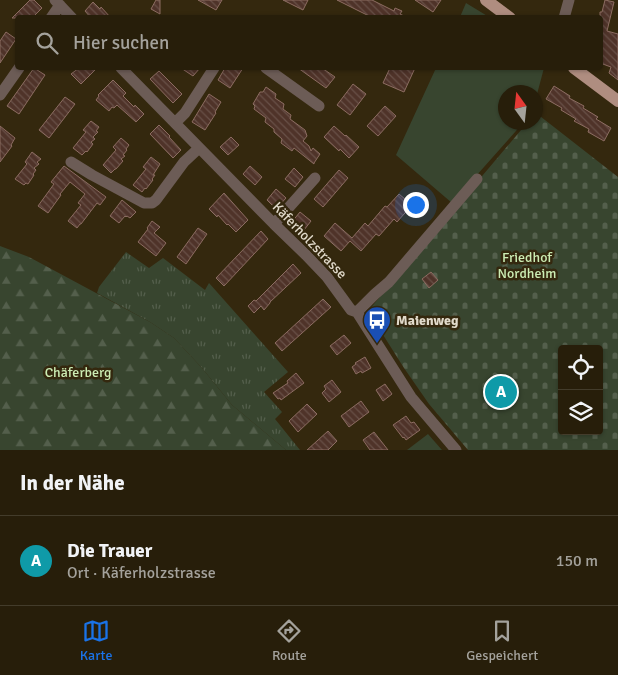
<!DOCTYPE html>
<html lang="de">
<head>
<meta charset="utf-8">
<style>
  body { margin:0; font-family:Signika,sans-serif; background:#2f2713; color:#f1f3f6 }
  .controls { position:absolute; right:15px; bottom:15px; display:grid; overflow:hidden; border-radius:5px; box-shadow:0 1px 4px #0004 }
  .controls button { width:45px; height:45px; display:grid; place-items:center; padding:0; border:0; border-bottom:1px solid #433c2b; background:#271e0a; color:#f1f3f6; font:25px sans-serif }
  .compass { position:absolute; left:498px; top:85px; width:45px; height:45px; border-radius:50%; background:#271e0a; box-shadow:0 1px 4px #0004; rotate:345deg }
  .you { position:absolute; left:415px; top:204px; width:18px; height:18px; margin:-12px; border:4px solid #fff; border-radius:50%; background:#1a73e8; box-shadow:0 0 0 8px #1a73e833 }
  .badge { display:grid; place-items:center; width:32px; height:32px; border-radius:50%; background:#1a73e8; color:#fff; font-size:16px; font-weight:700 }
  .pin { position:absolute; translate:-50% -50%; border:2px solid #fff; box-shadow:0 1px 5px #0006 }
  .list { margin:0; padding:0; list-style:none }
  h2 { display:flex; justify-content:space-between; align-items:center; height:65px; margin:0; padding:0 20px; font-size:21px }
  h2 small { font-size:16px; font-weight:400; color:#a4a29c }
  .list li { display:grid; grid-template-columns:32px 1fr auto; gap:15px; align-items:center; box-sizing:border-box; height:90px; padding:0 20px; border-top:1px solid #433c2b }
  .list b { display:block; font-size:19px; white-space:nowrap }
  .list p { margin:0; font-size:16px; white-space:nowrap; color:#a4a29c }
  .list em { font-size:16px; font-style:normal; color:#a4a29c }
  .icon { flex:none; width:28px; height:28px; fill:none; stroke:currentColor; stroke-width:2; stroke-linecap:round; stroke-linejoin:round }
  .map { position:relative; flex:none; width:618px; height:450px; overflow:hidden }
  .search { position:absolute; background:#271e0a; box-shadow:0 1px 4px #0004; left:15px; right:15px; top:15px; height:55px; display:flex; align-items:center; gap:12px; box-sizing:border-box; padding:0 18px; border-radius:5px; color:#a4a29c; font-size:19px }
  .sheet { height:155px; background:#271e0a }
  nav { display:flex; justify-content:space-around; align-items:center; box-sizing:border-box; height:70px; border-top:1px solid #433c2b; background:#271e0a; font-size:14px; color:#a4a29c }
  nav a { display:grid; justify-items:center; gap:2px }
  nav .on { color:#1a73e8 }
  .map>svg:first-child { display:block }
</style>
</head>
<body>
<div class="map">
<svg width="618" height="450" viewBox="0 0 618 450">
  <defs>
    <pattern id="grass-tufts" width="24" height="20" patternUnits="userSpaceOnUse" patternTransform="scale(1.25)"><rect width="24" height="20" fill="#38452f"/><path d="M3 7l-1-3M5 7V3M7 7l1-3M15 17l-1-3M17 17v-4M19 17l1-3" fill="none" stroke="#545f4c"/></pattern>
    <pattern id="forest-firs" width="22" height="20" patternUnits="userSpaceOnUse" patternTransform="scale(1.25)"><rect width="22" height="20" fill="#38452f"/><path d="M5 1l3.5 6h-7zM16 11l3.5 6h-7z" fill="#545f4c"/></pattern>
    <pattern id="cemetery-stones" width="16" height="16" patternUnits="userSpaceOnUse" patternTransform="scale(1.25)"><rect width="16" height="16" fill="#38452f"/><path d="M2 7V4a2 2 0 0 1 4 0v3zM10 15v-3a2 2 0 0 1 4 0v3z" fill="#545f4c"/></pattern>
    <pattern id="building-back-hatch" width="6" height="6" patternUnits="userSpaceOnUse" patternTransform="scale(1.25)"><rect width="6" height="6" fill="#4f3329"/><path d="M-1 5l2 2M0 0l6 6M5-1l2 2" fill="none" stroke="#685047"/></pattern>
  </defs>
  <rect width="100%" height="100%" fill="#34280e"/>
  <path fill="url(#grass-tufts)" d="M126,252L149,268L163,258L205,290L209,283L288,372L264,392L282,412L275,419L300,450H286L232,405L202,368L174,338L150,322L97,293L99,287Z"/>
  <path fill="url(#forest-firs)" d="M0,246L29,257L150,322L174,338L202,368L232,405L286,450H0Z"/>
  <path fill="url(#cemetery-stones)" fill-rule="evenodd" d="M536,113L618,177V450H468L429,404L404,368L368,311L527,123L536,122ZM562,349H599V431H562Z"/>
  <path fill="#38452f" d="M466,3L489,17H460Z
    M436,68H544L536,98V92H506V122L523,123L452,203L396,155Z
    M428,434L442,450H407Z"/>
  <path fill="url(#building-back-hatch)" stroke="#8c6c61" d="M30,0H34L42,8L32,18H12Z
    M156,0H160V14L151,9Z
    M198,0H222L216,10Z
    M283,0H308L303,10Z
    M337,0H372L394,11L395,8L402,11L400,14L408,18H373Z
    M415,0H441L433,12Z
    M605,0L614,2L607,31L618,34V80L609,73L611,67L600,63V12H602Z
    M93,2L100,9L101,7L111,18H91L85,11Z
    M6,32L16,39L0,63V41Z
    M34,68L45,75L19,114L7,106Z
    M79,68H97L81,84L71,74Z
    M181,68H200L193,76Z
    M225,68H243L230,88L218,80Z
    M298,68H322L335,77L326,88Z
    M390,68H415L404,92L383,83Z
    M159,71L182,94L173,103L150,79Z
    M113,80L126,93L123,96L134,107L135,105L144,114L136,122L117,105L114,108L112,107L109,111L96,100L99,96L98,95Z
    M353,84L366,94L350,115L337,105Z
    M554,86L570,96L569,98L584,106L583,108L598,117L596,119L611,128L604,141L588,132L589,129L574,121L576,119L561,110L562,108L546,99Z
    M266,87L276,94L275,98L284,104L283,109L291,115L290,119L305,130L307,136L303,141L309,146L311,151L313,148L320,154L314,163V164L294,148L292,151L281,143L282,139L274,132V129L265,122L266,118L254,109L255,106L253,104L260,92H263Z
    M209,94L221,102L215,112L216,113L205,130L192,122Z
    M65,97L75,104L49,138L39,130Z
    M385,106L396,116L378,136L367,126Z
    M91,121L99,127L96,131L98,132L93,137L95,139L91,142L93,144L87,152L86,151L82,155L73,148L86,132L83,130Z
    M159,125L170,136L169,137L181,150L173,158L150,134Z
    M0,126L15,138L11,145L12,146L0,162Z
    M334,126L345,136L346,135L359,147L349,158L340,149L339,151L324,137Z
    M231,137L239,145L228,155L220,147Z
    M121,138L129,145L126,149L127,150L123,155L125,156L121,159L123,161L116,169H115L111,173L103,165L116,150L113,147Z
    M32,152L41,159L37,162L39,164L34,168L36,170L33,174L34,175L28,184L26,183L24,185L15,179L27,164L25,162Z
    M151,157L160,164L153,175H155L152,179L153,180L146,189L145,188L142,192L133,185L146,169L143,167Z
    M64,166L106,197L100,205L97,203L81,224H80L77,228L68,221L81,205L78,203L85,194L70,182L60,194L61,195L48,213L38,206L54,184L51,182Z
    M250,166L262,177L255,185L243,174Z
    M294,168L303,177L295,187L285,179Z
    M339,170L348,178L323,207L314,199Z
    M276,189L286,198L276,209L267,200Z
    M224,193L248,220L236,232L228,224L227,225L218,215L217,217L209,209Z
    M399,194L412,205L397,222L394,219L379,236L376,234L361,251L350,241L341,251L324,236L335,223L352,238L365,223L368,226L385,206L387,207Z
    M122,200L136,212L130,218L127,216L126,217L125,216L119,223L110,216Z
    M300,212L311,221L304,230L299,226L297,228L291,223Z
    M152,221L160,227L154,233L166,243L156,256L138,242L148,229L147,228Z
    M198,228L207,234L186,264L177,257Z
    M261,231L268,239L224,286L216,278Z
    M293,264L301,273L270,302V303L264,310L261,306L254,313L248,306L254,300L256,301Z
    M431,272L438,280L429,288L422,279Z
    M323,299L331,307L282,351L275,343Z
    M344,335L351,343L337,355L330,346Z
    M365,357L371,368L362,373L361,371L356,374L352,367L356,364L355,363Z
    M296,373L304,383L281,400L280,398L278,399L273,393L288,383L287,381Z
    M332,380L341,392L329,402L322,393L326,389L324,386Z
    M385,384L392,394L383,401L376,390Z
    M361,401L369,412L349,427L341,416Z
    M307,404L317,414L298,432L289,421Z
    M406,416L411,423L414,422L420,430L406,440L404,437L403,438L393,425Z
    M328,431L337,441L328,450H307Z
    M374,432L388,450H370L363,440Z"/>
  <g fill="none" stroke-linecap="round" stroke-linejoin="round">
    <path stroke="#6c5c56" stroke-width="11" d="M55,0L72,18
      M51,18L60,5
      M564,18L569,0
      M121,68L274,224L306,255L327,277L351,310L357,312L411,397L456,450
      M266,68L319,106
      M0,95L19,68
      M175,123L185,113L214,68
      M71,162L92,175L144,203H152L156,200L184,162L199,148
      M274,224L315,178
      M357,312L375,294L389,282L477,179"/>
    <path stroke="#af8d80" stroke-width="12" d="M486,0L510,18
      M574,68L618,101"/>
  </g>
  <defs>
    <g id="bus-pin" transform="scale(1.4375)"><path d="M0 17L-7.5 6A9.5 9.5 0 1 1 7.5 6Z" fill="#1a4fb4" stroke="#34280e"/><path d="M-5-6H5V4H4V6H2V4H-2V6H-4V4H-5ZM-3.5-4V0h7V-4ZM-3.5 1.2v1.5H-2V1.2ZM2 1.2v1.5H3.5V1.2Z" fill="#fff"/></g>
  </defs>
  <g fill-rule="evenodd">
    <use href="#bus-pin" x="377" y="320"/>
  </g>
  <g text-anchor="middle" stroke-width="5" stroke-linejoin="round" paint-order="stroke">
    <g font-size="14" fill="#e1dacb" stroke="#34280e">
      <text transform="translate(310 240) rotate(46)" y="5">Käferholzstrasse</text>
    </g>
    <g font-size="14" fill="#ccedb4" stroke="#34280e">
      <text x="527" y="262">Friedhof<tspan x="527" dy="16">Nordheim</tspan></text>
      <text x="78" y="377">Chäferberg</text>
    </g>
    <g font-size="14" font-weight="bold" fill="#e1dacb" stroke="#34280e" text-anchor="start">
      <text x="396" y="325">Maienweg</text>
    </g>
  </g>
</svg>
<div class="controls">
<button><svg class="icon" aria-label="locate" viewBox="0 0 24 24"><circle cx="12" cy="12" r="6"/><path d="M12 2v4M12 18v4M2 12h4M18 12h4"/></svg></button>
<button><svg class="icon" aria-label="layers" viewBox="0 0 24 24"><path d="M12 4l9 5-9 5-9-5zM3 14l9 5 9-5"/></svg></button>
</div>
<svg class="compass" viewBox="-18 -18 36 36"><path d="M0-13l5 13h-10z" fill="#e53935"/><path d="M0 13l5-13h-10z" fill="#a4a29c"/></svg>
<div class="you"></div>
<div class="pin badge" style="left:501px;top:392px;background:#0f9aa8">A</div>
<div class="search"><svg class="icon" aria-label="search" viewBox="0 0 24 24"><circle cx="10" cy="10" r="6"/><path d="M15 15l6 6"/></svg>Hier suchen</div>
</div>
<section class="sheet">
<h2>In der Nähe<small></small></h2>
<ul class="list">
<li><span class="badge" style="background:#0f9aa8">A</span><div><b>Die Trauer</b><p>Ort · Käferholzstrasse</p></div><em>150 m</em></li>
</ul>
</section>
<nav>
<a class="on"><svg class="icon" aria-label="map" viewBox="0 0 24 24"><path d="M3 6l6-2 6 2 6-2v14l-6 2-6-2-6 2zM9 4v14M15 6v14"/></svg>Karte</a>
<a><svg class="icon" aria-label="directions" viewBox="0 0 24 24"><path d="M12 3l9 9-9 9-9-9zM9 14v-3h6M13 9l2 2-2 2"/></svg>Route</a>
<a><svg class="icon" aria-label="saved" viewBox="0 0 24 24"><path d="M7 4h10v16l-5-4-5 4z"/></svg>Gespeichert</a>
</nav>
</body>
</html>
